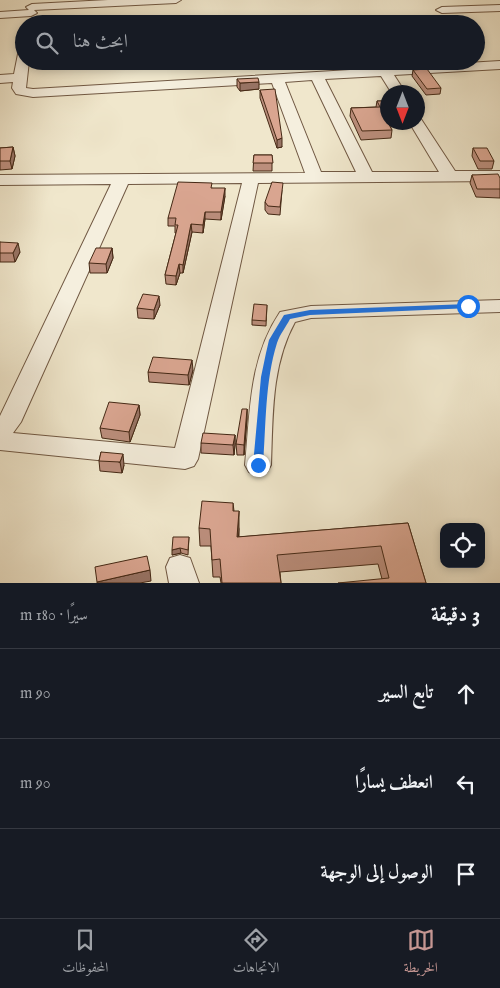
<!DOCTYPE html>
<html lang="ar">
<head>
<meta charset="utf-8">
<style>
  body { margin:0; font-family:"IM FELL English",Amiri,serif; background:#20242c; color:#f1f3f6; direction:rtl }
  .controls { position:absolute; right:15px; bottom:15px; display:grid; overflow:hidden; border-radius:10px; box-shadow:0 2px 8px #0003 }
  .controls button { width:45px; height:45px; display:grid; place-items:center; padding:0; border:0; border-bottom:1px solid #363941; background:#171b24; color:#f1f3f6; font:25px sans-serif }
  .compass { position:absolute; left:380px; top:85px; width:45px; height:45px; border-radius:50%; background:#171b24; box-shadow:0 2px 8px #0003; rotate:180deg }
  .stop { position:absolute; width:15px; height:15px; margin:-11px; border:4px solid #1a73e8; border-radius:50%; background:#fff }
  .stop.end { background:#1a73e8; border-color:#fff; box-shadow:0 1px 5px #0008 }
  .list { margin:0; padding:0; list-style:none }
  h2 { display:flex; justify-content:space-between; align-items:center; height:65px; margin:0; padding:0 20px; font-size:21px }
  h2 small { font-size:16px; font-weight:400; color:#9ea1a6 }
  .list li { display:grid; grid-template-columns:32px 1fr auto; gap:15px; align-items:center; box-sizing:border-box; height:90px; padding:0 20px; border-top:1px solid #363941 }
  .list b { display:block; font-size:19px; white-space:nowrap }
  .list em { font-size:16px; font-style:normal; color:#9ea1a6 }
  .icon { flex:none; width:28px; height:28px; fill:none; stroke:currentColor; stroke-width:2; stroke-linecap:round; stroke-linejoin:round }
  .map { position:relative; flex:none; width:500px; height:583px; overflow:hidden; direction:ltr }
  .search { position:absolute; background:#171b24; box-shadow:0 2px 8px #0003; left:15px; right:15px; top:15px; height:55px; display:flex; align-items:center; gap:12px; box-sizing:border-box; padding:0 18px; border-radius:28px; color:#9ea1a6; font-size:19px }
  .sheet { height:335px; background:#171b24 }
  nav { display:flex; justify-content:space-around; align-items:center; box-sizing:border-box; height:70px; border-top:1px solid #363941; background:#171b24; font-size:14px; color:#9ea1a6 }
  nav a { display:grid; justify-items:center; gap:2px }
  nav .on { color:#c59692 }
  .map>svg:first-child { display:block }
</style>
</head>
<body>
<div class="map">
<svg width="500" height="583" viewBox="0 0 500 583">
  <rect width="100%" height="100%" fill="#f0e7cc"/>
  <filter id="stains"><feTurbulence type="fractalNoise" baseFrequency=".004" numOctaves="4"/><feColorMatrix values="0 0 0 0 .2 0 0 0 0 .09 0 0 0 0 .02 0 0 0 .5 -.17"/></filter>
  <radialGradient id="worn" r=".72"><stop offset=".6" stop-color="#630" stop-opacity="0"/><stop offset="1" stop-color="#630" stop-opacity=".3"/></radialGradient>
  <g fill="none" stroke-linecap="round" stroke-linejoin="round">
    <g stroke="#705843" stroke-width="2">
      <path id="minor" d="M108,0H181L176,3L34,10L37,13L31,16L0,18V12L29,10L26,7L32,4Z
        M500,5V11L442,13L436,10L442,7Z
        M24,50V61H29L26,88L33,89L500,61V69L394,75L405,92H391L381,76L325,79L372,172H439L409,122H418V118L421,119L455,171H500V181L258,183L198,459L194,466L185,469L0,450V416L111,184L0,185V175L305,173L272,83L33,97L16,94L12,88L13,82L0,83V75L14,74L18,54ZM312,80L356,172H321L285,82ZM242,183L175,448L13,433L21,422L128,184Z
        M500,300V312L311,318L295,322C271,366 273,416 271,465L267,472L258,475L249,472L245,465C250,412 249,358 280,312L311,306Z
        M180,555L190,558L199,583H169L166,567L170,558Z"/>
    </g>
    <use href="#minor" fill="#f5efde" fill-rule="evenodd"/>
  </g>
  <path fill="#bb8e7c" stroke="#452915" d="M413,70L441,88L440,94L426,95L412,76Z
    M237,79L259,89L240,91L237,87Z
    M260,90L282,147L277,148L260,98Z
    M377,101H388V122H405V126L390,127L392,130L391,138L361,140L350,116L351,108L376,107Z
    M13,147L15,156L12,169L0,170V148Z
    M473,148L494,161L492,169H478L472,156Z
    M254,155H272V171H253Z
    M472,175L500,178V198L476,197L470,183Z
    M212,188L225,196L221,220L205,219L203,233L192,232L183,273H180L176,285L166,284L165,275L176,233H175V226H168V218Z
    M282,190L280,215L268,214L265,210V202Z
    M0,242L20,252L15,262H0Z
    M112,248L113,258L107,273H90L89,263Z
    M160,305L154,319L138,318L137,308Z
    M267,305L266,326L252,325V320Z
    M193,370L189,385L149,382L148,372Z
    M139,405L140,415L130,442L102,438L100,428Z
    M247,409V419L244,455H237L236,444Z
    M235,435V445L234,455L201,453V443Z
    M101,452L124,465L122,473L100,471L99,461Z
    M233,503L234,511L239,529V537L408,523L426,583L382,579L378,564L280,572L281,583H221L220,577H213L211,546H200L199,528Z
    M189,537L188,555L181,553L172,555Z"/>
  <path fill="#987465" stroke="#452915" d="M259,82V89L240,91V83Z
    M282,138V147L277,148V140Z
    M13,147L15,156L12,169L10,161Z
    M225,188V196L221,220V212Z
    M205,212V219L203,233V225Z
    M191,224L192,232L183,273V265Z
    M18,243L20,252L15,262L13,253Z
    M112,248L113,258L107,273L106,264Z
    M179,264L180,273L176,285V276Z
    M159,296L160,305L154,319V310Z
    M192,360L193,370L189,385L188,375Z
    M139,405L140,415L130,442L129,432Z
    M247,409V419L244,455V445Z
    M235,435V445L234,455L233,445Z
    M123,454L124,465L122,473L120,462Z
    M239,511V529L237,555V537Z
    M180,548L181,553L172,555V550Z
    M150,570L151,581L140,583H97V582Z"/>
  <path fill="#d9a590" stroke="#452915" d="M427,69L441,88L427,89L413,70Z
    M258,78L259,82L240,83L237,79Z
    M275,89L282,138L277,140L260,90Z
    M377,101H388V119H386L392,130L362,131L351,108L380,107Z
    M13,147L10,161H0V148Z
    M473,148H487L494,161H480Z
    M254,155H272L273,163H253Z
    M498,174L500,178V189H477L472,175Z
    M178,182L212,183L211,188H225L221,212H205L203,225L191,224L183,265L179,264L176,276L165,275L178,225H175L176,218H168Z
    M272,182L283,183L280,207L268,206L265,202Z
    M0,242L18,243L13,253H0Z
    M96,248H112L106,264L89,263Z
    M143,294L159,296L154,310L137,308Z
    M254,304L267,305L266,321L252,320Z
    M153,357L192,360L188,375L148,372Z
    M109,402L139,405L129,432L100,428Z
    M242,409H247L244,445L236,444Z
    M203,433L235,435L233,445L201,443Z
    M101,452L123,454L120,462L99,461Z
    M202,501L233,503V511H239L237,537L408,523L426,583H338L389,578L381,546L277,555L281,583H222L220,559L212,560L210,529L199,528Z
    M173,537H189L188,550L180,548L172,550Z
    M147,556L150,570L97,582L95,567Z"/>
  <path fill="#1a73e8" d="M468,304L471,305V308L310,315L290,319C286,327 280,334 277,343C265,381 266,425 263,465L258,469L255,468L253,465L261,377L266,353L269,340L284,315L310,310Z"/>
  <rect width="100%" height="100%" filter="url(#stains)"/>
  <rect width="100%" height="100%" fill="url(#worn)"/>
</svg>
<div class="controls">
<button><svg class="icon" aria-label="locate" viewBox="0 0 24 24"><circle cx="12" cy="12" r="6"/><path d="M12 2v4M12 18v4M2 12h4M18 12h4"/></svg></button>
</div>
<svg class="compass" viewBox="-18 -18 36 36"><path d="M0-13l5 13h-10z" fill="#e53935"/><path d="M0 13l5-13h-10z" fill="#9ea1a6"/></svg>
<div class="stop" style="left:468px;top:306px"></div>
<div class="stop end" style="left:258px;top:465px"></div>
<div class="search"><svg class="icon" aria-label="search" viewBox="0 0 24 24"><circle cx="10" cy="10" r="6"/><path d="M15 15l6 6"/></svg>ابحث هنا</div>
</div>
<section class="sheet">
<h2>3 دقيقة<small>سيرًا · 180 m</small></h2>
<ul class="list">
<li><svg class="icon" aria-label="ahead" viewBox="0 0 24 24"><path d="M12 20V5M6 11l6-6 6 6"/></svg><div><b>تابع السير</b></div><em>90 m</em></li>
<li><svg class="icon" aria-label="left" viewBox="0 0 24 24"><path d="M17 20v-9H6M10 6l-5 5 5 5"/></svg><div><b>انعطف يسارًا</b></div><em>90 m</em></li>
<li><svg class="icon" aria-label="arrive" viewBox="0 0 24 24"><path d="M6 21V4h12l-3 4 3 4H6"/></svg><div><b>الوصول إلى الوجهة</b></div></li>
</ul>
</section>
<nav>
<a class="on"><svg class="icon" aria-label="map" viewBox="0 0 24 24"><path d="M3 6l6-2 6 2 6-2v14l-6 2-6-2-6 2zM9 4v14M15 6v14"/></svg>الخريطة</a>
<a><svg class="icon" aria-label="directions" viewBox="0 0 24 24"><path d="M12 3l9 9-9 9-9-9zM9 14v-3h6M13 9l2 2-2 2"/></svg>الاتجاهات</a>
<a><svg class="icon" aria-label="saved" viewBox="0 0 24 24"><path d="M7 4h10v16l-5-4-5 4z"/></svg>المحفوظات</a>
</nav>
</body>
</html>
